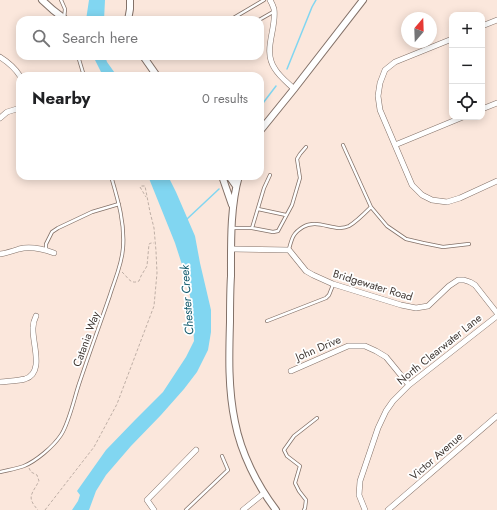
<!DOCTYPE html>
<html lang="en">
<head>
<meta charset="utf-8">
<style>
  body { margin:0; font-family:Jost,sans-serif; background:#f6f6f6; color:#202124 }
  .controls { position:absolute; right:12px; top:12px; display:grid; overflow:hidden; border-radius:8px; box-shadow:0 2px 10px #0003 }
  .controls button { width:36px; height:36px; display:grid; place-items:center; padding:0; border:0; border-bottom:1px solid #e0e0e0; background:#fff; color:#202124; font:20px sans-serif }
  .compass { position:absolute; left:401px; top:12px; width:36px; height:36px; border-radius:50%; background:#fff; box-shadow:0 2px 10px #0003; rotate:19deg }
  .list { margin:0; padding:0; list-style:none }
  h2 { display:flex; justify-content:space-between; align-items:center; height:52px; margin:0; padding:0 16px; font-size:17px }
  h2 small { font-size:13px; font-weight:400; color:#757577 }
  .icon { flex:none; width:22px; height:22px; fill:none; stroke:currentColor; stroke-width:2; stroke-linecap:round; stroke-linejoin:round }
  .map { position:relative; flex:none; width:497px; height:510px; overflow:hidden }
  .search { position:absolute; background:#fff; box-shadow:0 2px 10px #0003; left:16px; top:16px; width:248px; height:44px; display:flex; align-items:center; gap:10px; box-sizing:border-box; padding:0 14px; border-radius:12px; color:#757577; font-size:15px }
  .panel { position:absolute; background:#fff; box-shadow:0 2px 10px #0003; left:16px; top:72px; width:248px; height:108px; border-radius:12px }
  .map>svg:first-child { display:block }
</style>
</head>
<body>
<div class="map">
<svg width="497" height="510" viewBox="0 0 497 510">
  <rect width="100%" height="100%" fill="#fbe7dc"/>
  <path fill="#81d6f1" d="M89,0H105L104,20H86Z
    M93,56H105L107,62L117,76H103Z
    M148,176H168L176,192L195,236L200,263L211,310V332L208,350L197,372L184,389L161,415L131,446L106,475L96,491L89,510H72L78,501L80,495L77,491L106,450L135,420L163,392L186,357L194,341L192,305L185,274L175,243Z"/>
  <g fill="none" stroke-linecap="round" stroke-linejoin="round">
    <path stroke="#81d6f1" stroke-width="1.5" d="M287,69L312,7L316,0
      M260,107L276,86
      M187,219L219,189"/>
    <g stroke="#837168" stroke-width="4">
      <path id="service" d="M61,0L65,9L64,19
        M230,20L264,0
        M259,20L273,12
        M78,56L84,76
        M371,207L387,226L406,239L423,243L443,247L469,244
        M258,209L286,215
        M233,228H252L264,188L270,175
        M252,228L273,232L278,231L292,205L300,178L297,159L300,154L306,147
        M289,249C292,238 293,233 303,227C318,218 335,233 349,226C356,222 365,213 371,207L343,145
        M46,250V244L52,232L58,228L92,212L119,204
        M267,321L326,298L329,295L333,285
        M0,472C8,470 16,469 24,466C36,461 53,447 61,435C69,423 74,399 79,384C89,354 100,324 110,295C115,279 122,264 123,248C125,223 118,200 111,176
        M186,510L228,470L222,456
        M304,510L305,508L306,500L299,491L295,483L300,466L287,456L284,450L294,436L317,418"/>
    </g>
    <g stroke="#837168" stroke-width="6">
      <path id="minor" d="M270,0C272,3 273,6 274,9C277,29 262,50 275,69C280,77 288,83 294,89
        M482,26L497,20
        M452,39L395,62L385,70L380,83L378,96L380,110L412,185L422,195L432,200L447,202L460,198L497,181
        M0,57C8,62 15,68 20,76
        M482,109L497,103
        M0,118L7,112L20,108
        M395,145L463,117
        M232,249L289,250L306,271L313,275L333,284L401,305L416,308L428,306L449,286L458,280H464L470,282L475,285L497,313
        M0,254C7,253 13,251 19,249C30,246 43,249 54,253
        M291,371L348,346H365L376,351L386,357L409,385
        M0,382C8,381 17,381 25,379C45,373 32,343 33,328C33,323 34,320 36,316
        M154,510L147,500L196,450
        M243,510L264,493
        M365,510L359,495L360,481L378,428L386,411L393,401L409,385L497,316
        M388,510L497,416"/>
    </g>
    <g stroke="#837168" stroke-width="8">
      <path id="tertiary" d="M42,0L53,10L66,20
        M128,20L130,9V0
        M143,56L157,76
        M260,131L294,89L363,0
        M222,176L232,205
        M229,176L236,186
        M239,176C230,207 231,244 231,276C230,291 230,307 230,322C229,355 228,389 235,422C241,453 257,485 276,510"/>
    </g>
    <path stroke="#bfafa6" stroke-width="1" stroke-dasharray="3 2" stroke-linecap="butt" d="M122,272C128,277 130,285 139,281L141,276L147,266L149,244L151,243H154
      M29,468L31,472L37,475L39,481C32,494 26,497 38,510
      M45,510L94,447L117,404L154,306L157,273L156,251L154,228L150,212L145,186H141L140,187L146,197"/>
    <use href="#service" stroke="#fff" stroke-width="2.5"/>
    <use href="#minor" stroke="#fff" stroke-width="5"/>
    <use href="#tertiary" stroke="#fff" stroke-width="6"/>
  </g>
  <g text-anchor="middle" stroke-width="3.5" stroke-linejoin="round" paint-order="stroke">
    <g font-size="11" fill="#3e3632" stroke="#fff">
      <text transform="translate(373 285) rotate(17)" y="4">Bridgewater Road</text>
      <text transform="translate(86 339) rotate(-70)" y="4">Catania Way</text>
      <text transform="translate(318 348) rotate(-23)" y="4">John Drive</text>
      <text transform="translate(439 349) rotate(-39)" y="4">North Clearwater Lane</text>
      <text transform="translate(436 456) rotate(-41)" y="4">Victor Avenue</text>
    </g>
    <g font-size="12" font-style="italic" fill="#155c6e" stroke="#fff">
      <text transform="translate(187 300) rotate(-94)" y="4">Chester Creek</text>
    </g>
  </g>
</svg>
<div class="controls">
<button>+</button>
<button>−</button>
<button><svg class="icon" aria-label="locate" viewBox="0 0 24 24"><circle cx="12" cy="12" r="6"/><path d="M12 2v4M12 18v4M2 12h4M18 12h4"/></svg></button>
</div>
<svg class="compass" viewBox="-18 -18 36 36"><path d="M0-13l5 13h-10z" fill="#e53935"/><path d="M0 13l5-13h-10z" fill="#757577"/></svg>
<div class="search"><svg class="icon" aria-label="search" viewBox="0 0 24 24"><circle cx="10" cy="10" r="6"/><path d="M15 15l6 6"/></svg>Search here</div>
<section class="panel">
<h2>Nearby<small>0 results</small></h2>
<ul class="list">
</ul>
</section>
</div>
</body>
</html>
